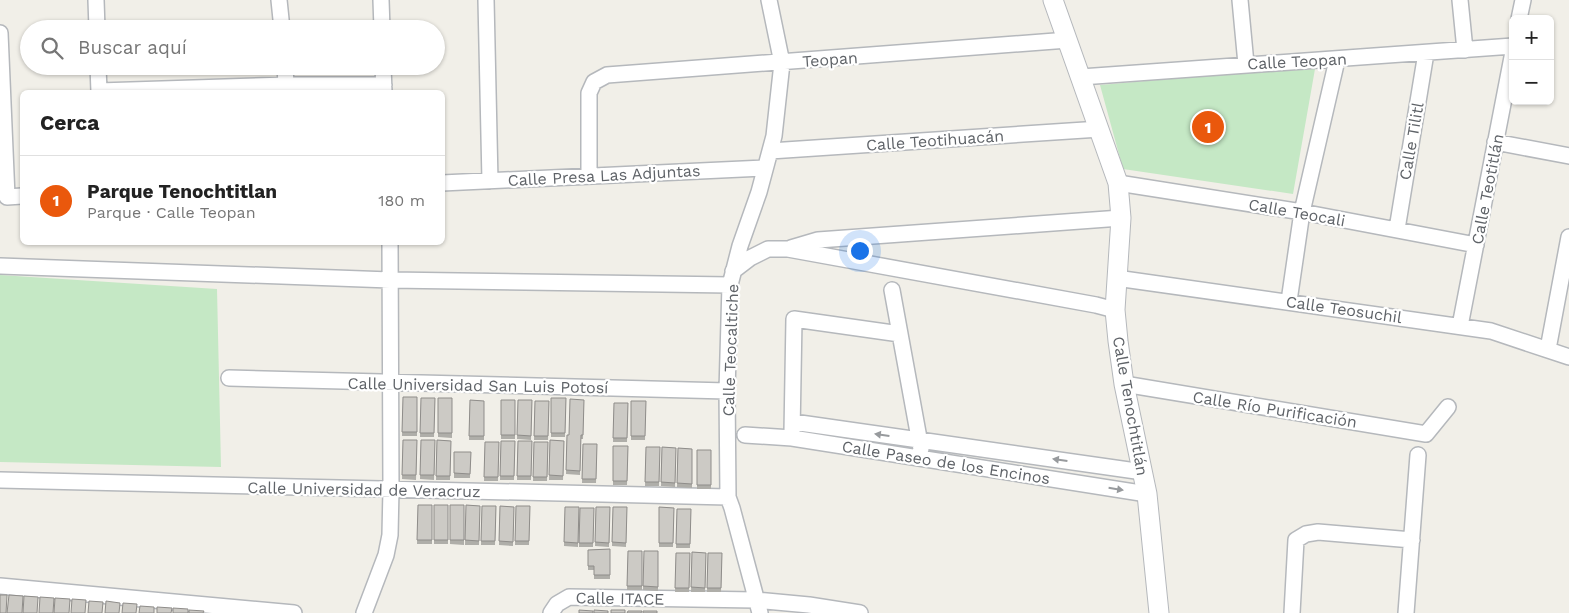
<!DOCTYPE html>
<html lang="es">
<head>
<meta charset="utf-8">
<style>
  body { margin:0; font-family:"Work Sans",sans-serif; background:#f2f2f2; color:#222 }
  .controls { position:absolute; right:15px; top:15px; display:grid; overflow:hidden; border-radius:8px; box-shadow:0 1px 4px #0004 }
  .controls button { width:45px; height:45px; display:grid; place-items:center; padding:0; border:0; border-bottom:1px solid #e0e0e0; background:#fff; color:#222; font:25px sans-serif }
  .you { position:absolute; left:859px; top:250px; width:18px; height:18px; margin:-12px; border:4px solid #fff; border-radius:50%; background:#1a73e8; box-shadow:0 0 0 8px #1a73e833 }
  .badge { display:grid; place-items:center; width:32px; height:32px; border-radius:50%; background:#ea580c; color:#fff; font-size:16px; font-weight:700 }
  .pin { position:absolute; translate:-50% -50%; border:2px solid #fff; box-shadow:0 1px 5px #0006 }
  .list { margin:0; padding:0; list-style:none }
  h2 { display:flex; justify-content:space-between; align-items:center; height:65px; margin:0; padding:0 20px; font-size:21px }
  h2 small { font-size:16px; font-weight:400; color:#767676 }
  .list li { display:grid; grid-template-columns:32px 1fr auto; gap:15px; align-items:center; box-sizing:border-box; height:90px; padding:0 20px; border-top:1px solid #e0e0e0 }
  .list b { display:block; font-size:19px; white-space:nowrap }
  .list p { margin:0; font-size:16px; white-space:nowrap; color:#767676 }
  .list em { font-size:16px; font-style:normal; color:#767676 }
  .icon { flex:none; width:28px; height:28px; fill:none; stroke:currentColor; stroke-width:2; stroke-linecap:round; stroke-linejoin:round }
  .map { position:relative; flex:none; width:1569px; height:613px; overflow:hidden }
  .search { position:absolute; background:#fff; box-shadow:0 1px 4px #0004; left:20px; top:20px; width:425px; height:55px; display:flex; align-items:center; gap:12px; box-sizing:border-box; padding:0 18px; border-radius:28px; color:#767676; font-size:19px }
  .panel { position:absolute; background:#fff; box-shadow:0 1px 4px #0004; left:20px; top:90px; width:425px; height:155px; border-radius:8px }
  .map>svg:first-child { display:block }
</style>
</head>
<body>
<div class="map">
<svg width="1569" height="613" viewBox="0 0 1569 613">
  <rect width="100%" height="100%" fill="#f1efe8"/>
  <path fill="#c5e8c5" d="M1315,69L1293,194L1123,169L1100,85L1216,75Z
    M0,275L217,289L221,467L0,462Z"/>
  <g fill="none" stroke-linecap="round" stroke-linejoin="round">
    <g stroke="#b5b8bc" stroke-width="18">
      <path id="minor" d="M96,0L97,29
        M279,0L282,29
        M381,0L382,29
        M486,0L490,181
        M1240,0L1246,64
        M1460,0L1465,50
        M1519,19L1523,0
        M0,33L7,197L22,196
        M98,66L99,92
        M285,66L286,85
        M383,66L384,92
        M1081,77L1513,46
        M99,91L286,85H384
        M1495,142L1569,156
        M770,151L1100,129
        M589,175V93L594,82L607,75L1068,40
        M442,183L765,168
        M1118,183L1302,212L1476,245
        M1397,229L1426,53
        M791,248L818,240L1121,218
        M0,266L390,280L730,285
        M733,271L750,258L768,249H788L1096,305L1115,310
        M1116,278L1491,331L1569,357
        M892,290L921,449
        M1289,301L1302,212L1337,60
        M1460,326L1513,52
        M1548,349L1569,237
        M229,378L727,391
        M1124,384L1426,434L1448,407
        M793,422L1143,472
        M792,432L794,319L900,334
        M745,435L792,438L1147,494
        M0,480L728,497
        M0,586L294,613
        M364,613L386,555L390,535L391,489L390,242
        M551,613L557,604L569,597L755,600L809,605L860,613
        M760,613L732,508L728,497L727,391L730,285L740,246L759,192L774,136L782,63L769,0
        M1292,613L1296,540L1306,534L1318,532L1412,540
        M1406,613L1418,455"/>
    </g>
    <g stroke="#b5b8bc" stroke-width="21">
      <path id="tertiary" d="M1053,0L1118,183L1121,218L1115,310L1118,341L1124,384L1147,494L1159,613"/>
    </g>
    <use href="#minor" stroke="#fff" stroke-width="15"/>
    <use href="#tertiary" stroke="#fff" stroke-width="19"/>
  </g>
  <path fill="#afaea9" d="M403,397H417V436H402Z
    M421,398H435L434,437H420Z
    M438,398H452V438L438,437Z
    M551,398H566L565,437H551Z
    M470,400L484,401V440H469Z
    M501,400H515V439H501Z
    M518,400H532L531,440L517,439Z
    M584,400L583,439H581L580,475L566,474L567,435H569Z
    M535,401H549L548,440H534Z
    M631,401H646L645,440H631Z
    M614,403H628L627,442H613Z
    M403,440H417L416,480L402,479Z
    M421,440H435L434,480L420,479Z
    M437,440L451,441L450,480H436Z
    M550,440L564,441L563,480H549Z
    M501,441H515L514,480H500Z
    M518,441H532L531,480H517Z
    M485,442H499L498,481H484Z
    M534,442H548L547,481H533Z
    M583,444H597L596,483H582Z
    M613,446H628L627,485H613Z
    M646,447H660L659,486H645Z
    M662,447L676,448L675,487L661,486Z
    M678,448L692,449V488L677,487Z
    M697,450H711V489H697Z
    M454,452H471L470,478H454Z
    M418,505H432V544H417Z
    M434,505H448V544H434Z
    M450,505H464V545L450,544Z
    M466,505L480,506L479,545H465Z
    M482,506H496L495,545H481Z
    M500,506L514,507L513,546L499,545Z
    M516,506H530L529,545H515Z
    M565,507H579L578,547L564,546Z
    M596,507H610L609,547L595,546Z
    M613,507H627L626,547L612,546Z
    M659,507L674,508L673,547H659Z
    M580,508H594L593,547H579Z
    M677,509H691L690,548H676Z
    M610,549V579H594V570H588V550Z
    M628,551H642V590H627Z
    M644,551H658V591L643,590Z
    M692,552L706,553L705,592H691Z
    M676,553H690L689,592H675Z
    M708,553H722L721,592H707Z"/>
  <path fill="#cccac5" stroke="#8f8d8a" d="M403,397H417V432H402Z
    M421,398H435L434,433H420Z
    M438,398H452V433H438Z
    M551,398H566L565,433H551Z
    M570,399L584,400L583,435H581L580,471L566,470L567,435H569Z
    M470,400L484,401V436H469Z
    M501,400H515V435H501Z
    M518,400H532L531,436L517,435Z
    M535,401H549L548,436H534Z
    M631,401H646L645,436H631Z
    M614,403H628L627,438H613Z
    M403,440H417L416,475H402Z
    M421,440H435L434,475H420Z
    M437,440L451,441L450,476H436Z
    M550,440L564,441L563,476L549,475Z
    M501,441H515L514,476H500Z
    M518,441H532L531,476H517Z
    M485,442H499L498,477H484Z
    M534,442H548L547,477H533Z
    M583,444H597L596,479H582Z
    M613,446H628L627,481H613Z
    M646,447H660L659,482H645Z
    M662,447L676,448L675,483L661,482Z
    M678,448L692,449V484L677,483Z
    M697,450H711V485H697Z
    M454,452H471L470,474L454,473Z
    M418,505H432V540H417Z
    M434,505H448V540H434Z
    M450,505H464V540H450Z
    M466,505L480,506L479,541L465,540Z
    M482,506H496L495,541H481Z
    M500,506L514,507L513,542L499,541Z
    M516,506H530L529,541H515Z
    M565,507H579L578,543L564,542Z
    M596,507H610L609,543L595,542Z
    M613,507H627L626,543L612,542Z
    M659,507L674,508L673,543H659Z
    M580,508H594L593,543H579Z
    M677,509H691L690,544H676Z
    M610,549V575H594V566H588V550Z
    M628,551H642V586H627Z
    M644,551H658V587L643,586Z
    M692,552L706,553L705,588L691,587Z
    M676,553H690L689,588H675Z
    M708,553H722L721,588H707Z
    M0,595H7L6,613H0Z
    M9,595L23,596L22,613H7Z
    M24,596L38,597L37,613H23Z
    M40,597L54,598L53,613H39Z
    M55,598L70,599L69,613H54Z
    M72,599L86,600L85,613H71Z
    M89,601L103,602L102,613H88Z
    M106,601L120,603L119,613H105Z
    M123,603L137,604L136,613H122Z
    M140,606L154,607V613H139Z
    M157,607L172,608L171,613H157Z
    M173,608L188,609V613H173Z
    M189,610L204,611L203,613H189Z
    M579,610L593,611V613H579Z
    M594,610L608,611V613H594Z
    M611,610H625V613H611Z
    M628,611H642L641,613H627Z
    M643,611H657V613H643Z"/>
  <defs><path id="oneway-solid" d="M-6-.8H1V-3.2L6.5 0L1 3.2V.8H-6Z" transform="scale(1.25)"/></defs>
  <g fill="#979a9d">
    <use href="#oneway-solid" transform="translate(882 435) rotate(-172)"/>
    <use href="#oneway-solid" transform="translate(1060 460) rotate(-172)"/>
    <use href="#oneway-solid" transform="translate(1116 489) rotate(9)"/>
  </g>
  <g text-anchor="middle" stroke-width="4.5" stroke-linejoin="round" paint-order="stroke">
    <g font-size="16" fill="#5f6368" stroke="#fff">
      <text transform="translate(830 59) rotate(-4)" y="6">Teopan</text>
      <text transform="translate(1297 61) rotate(-3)" y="6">Calle Teopan</text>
      <text transform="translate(935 140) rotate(-4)" y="6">Calle Teotihuacán</text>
      <text transform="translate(1411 141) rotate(-80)" y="6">Calle Tilitl</text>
      <text transform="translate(604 175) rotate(-3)" y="6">Calle Presa Las Adjuntas</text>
      <text transform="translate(1487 189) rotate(-79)" y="6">Calle Teotitlán</text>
      <text transform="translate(1297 212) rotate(10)" y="6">Calle Teocali</text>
      <text transform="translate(1344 309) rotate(8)" y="6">Calle Teosuchil</text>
      <text transform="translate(730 350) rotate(-88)" y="6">Calle Teocaltiche</text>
      <text transform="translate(478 385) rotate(1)" y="6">Calle Universidad San Luis Potosí</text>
      <text transform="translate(1131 406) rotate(80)" y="6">Calle Tenochtitlán</text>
      <text transform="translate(1275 409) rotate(9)" y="6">Calle Río Purificación</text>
      <text transform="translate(946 462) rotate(9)" y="6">Calle Paseo de los Encinos</text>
      <text transform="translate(364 489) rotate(1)" y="6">Calle Universidad de Veracruz</text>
      <text transform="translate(620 598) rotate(1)" y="6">Calle ITACE</text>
    </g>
  </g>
</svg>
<div class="controls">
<button>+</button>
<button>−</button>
</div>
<div class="you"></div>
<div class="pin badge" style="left:1208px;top:127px">1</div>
<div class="search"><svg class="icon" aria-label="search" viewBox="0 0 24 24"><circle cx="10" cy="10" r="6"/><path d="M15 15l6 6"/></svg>Buscar aquí</div>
<section class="panel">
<h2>Cerca<small></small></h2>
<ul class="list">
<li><span class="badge">1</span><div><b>Parque Tenochtitlan</b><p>Parque · Calle Teopan</p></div><em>180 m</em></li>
</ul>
</section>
</div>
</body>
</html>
